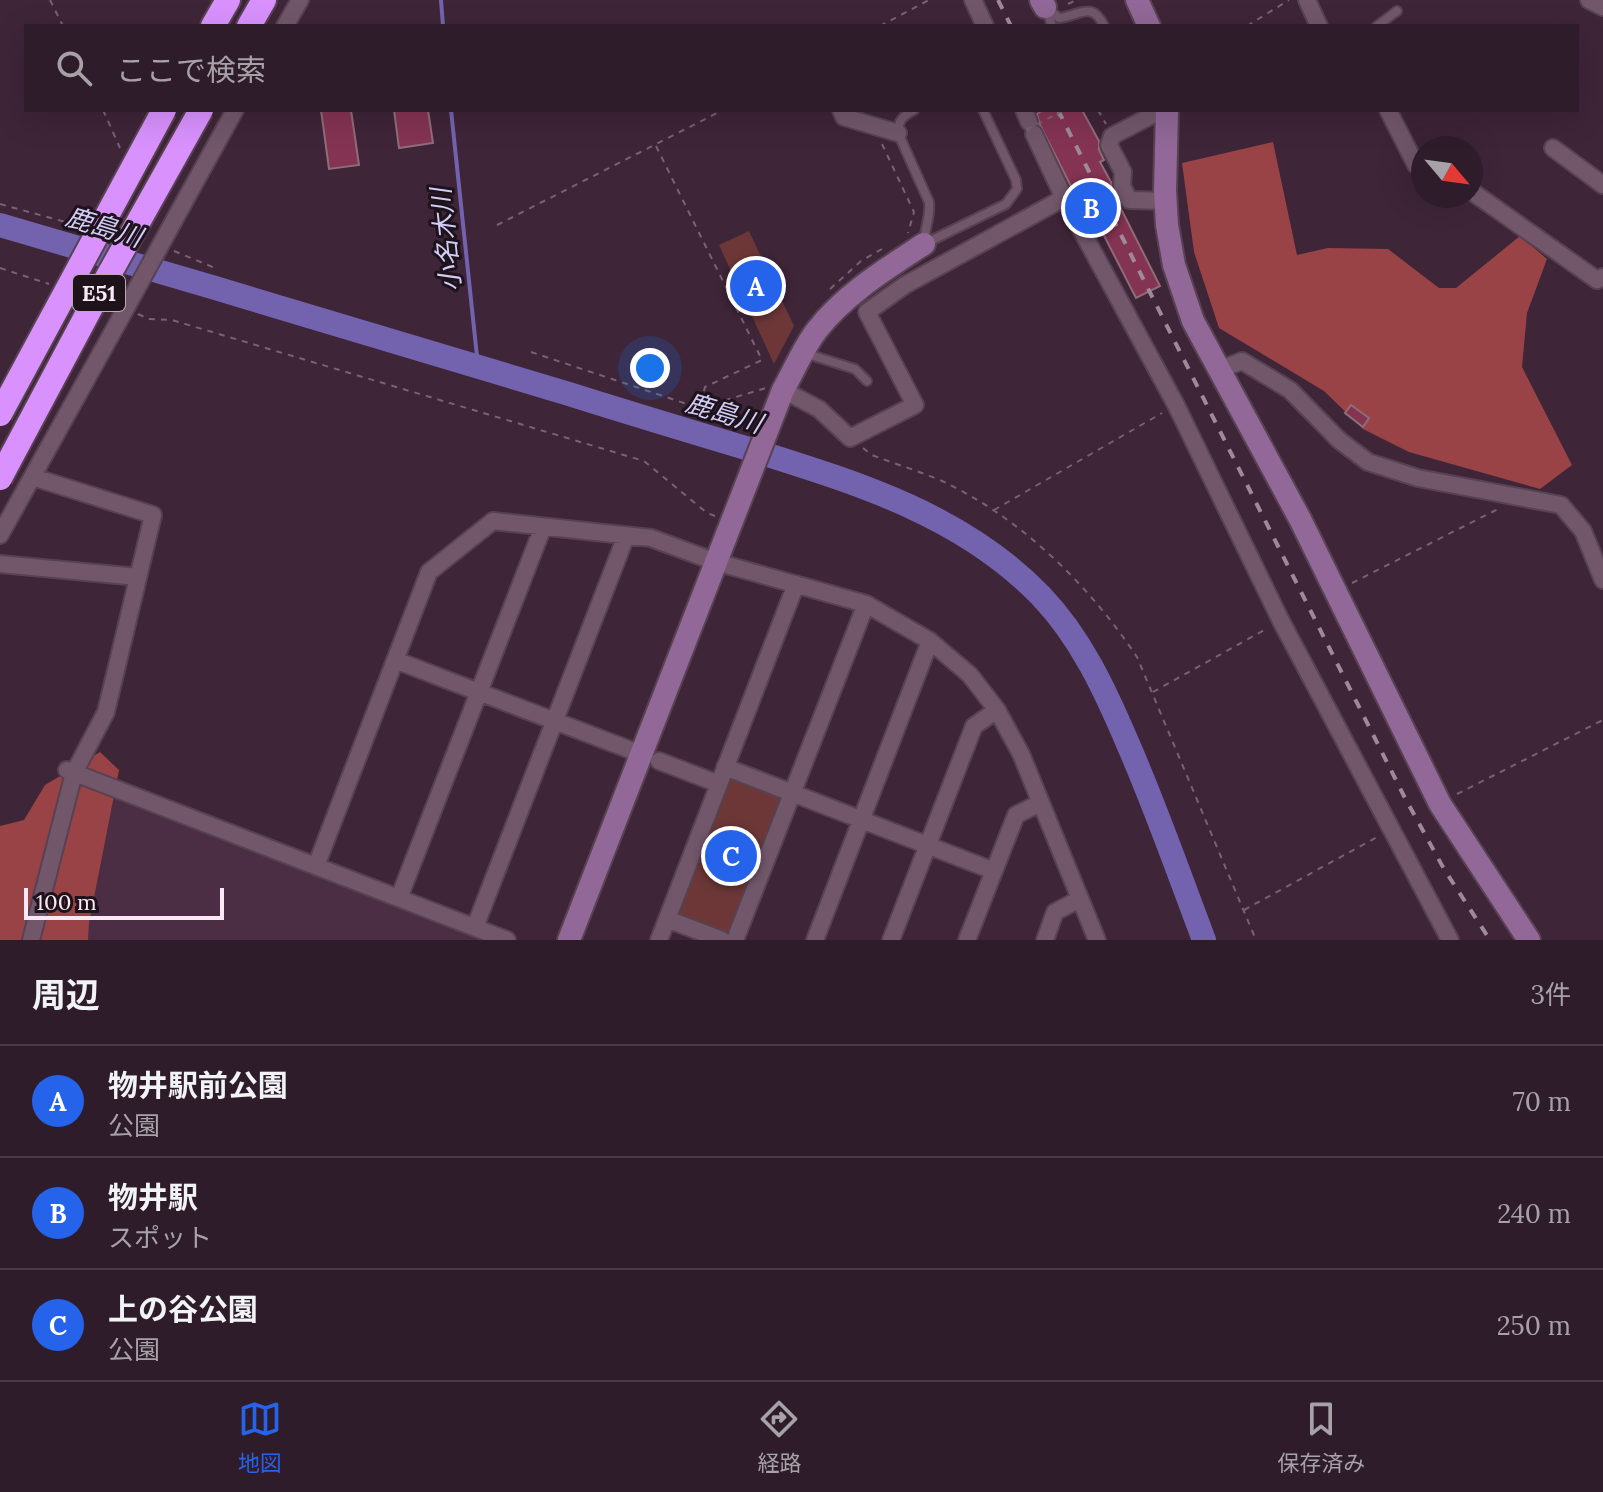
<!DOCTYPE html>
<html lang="ja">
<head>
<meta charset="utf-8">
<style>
  body { margin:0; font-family:Lora,"Noto Sans JP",serif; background:#3a2936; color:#f1f3f6 }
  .compass { position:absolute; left:1411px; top:136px; width:72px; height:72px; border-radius:50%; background:#2e1c2a; box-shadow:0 8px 32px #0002; rotate:119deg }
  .scale { position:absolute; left:24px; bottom:20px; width:200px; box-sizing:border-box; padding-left:8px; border:4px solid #fae9f5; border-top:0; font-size:22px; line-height:28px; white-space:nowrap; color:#fae9f5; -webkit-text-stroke:6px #1e131b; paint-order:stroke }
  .you { position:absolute; left:650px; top:368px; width:28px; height:28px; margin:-20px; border:6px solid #fff; border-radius:50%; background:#1a73e8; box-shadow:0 0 0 12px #1a73e833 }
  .badge { display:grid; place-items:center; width:52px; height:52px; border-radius:50%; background:#2563eb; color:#fff; font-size:26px; font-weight:700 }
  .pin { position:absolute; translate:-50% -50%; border:4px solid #fff; box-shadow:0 2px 8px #0006 }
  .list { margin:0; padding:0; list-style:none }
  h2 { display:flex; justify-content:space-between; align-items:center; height:104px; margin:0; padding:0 32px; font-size:34px }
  h2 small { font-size:26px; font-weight:400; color:#a7a1a8 }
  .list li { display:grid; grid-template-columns:52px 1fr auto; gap:24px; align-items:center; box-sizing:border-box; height:112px; padding:0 32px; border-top:2px solid #493a47 }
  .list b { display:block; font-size:30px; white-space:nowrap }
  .list p { margin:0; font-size:26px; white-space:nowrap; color:#a7a1a8 }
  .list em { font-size:26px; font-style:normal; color:#a7a1a8 }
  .icon { flex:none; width:44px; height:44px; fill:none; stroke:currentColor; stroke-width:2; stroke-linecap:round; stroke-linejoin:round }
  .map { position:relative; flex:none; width:1603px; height:940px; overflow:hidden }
  .search { position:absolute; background:#2e1c2a; box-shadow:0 8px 32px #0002; left:24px; right:24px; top:24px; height:88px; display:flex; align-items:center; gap:20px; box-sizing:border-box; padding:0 28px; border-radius:0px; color:#a7a1a8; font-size:30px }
  .sheet { height:440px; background:#2e1c2a }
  nav { display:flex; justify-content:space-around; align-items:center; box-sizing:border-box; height:112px; border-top:2px solid #493a47; background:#2e1c2a; font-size:22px; color:#a7a1a8 }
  nav a { display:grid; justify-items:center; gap:4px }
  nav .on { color:#2563eb }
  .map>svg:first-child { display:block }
</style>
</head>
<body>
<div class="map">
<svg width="1603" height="940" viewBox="0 0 1603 940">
  <rect width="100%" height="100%" fill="#3e2538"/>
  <path fill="#4b2d44" d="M92,790L484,940H60Z"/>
  <path fill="#6d3738" d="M749,231L794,326L774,364L719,245Z
    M731,779L782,799L730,933L679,914Z"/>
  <path fill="#994346" d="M1273,142L1297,255L1328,248L1388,249L1439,288H1456L1520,236L1547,259L1527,313L1522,367L1572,465L1540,489L1409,452L1363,429L1324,391L1219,328L1194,252L1182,163Z
    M100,752L119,770L89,923L88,940H0V826L24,820L45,785Z"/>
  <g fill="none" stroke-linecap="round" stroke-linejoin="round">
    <path stroke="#7363af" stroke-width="4" d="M441,0L443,26
      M451,110L478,366"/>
    <path stroke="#7363af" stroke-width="24" d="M0,225C190,280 380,337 569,394C629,413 689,431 749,449C854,482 962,514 1041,596C1081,638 1105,690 1128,744C1156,808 1179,874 1204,940"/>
  </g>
  <path fill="#843353" stroke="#906c78" stroke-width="2" d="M321,110H351L359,165L329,169Z
    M394,110H428L433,143L399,148Z
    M1043,110H1082L1099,141V150L1104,160L1100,162L1111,182L1112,191L1160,286L1136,298L1094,216L1084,212L1040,125L1037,114Z
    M1351,405L1369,418L1363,427L1345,413Z"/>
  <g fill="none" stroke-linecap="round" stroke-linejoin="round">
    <g stroke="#574252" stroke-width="12">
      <path id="lane" d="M1046,8L1059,18C1079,16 1092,0 1104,26
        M1046,8L1052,26
        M1377,26L1397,11
        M914,110C903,116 898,120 898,133L929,202C931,216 924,230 924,244L1006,204L1017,189L1016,180L983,110
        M804,353L855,369L867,381"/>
    </g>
    <g stroke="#574252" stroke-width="20">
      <path id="street" d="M973,0L985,26
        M1307,0L1319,26
        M1589,0L1603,7
        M285,26L300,0
        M841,110L844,117L898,133
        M1024,110L1029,122
        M1162,110L1112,136L1109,145L1123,172L1122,186L1129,200L1166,201
        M1388,110L1416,165L1423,171
        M1034,134L1064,198L1176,405L1281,621L1450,940
        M1553,148L1603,185
        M1471,191L1597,280L1603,277
        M188,195L235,110
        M1218,370L1242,361L1290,390L1339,440L1368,462L1418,478L1561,505L1583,531L1603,580
        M783,390L819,409L850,438L915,405L867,312L905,285L1064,198
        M0,535L126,308
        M0,564L138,577
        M395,660L641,754
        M659,761L719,784
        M725,767L994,871
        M67,770L507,940
        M316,866L429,572L493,521L651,538L716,562L866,604L930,641L970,675L997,710L1021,754L1097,940
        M399,898L543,527
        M667,919L722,940
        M475,927L626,536
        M31,940L74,773L106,712L153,515L33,477
        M659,940L796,584
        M735,940L866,604
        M815,940L930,641
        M891,940L974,726L997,710
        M967,940L1016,815L1040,803
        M1045,940L1055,912L1080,899"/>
    </g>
    <g stroke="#574252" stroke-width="26">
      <path id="secondary" d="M1041,0L1045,7
        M1137,0L1149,26
        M1167,110L1165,191L1167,225L1174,265L1193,321L1300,519L1440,804L1529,940
        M569,940L783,390C794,371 803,348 817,330C845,294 886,269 924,244"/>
    </g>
    <g stroke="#574252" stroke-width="28">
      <path id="highway" d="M213,26L228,0
        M249,26L264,0"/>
    </g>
    <path stroke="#786273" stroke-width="2" stroke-dasharray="6 6" stroke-linecap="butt" d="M50,0L63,26
      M1068,4L1076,0
      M880,26L929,0
      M1247,26L1289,0
      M103,110L120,148
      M1098,110L1106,124
      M1057,114L1059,117
      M882,144L914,212L908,233
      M656,146L762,360L705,387L699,408
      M0,204L80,226
      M497,225L723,110
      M174,251L215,268
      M0,268L49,284
      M830,289L861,261L882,249
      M138,314L149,319L172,320L644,461L707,513L715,516
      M531,352L699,408L766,388
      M863,448L872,455C895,464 919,471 942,481C1021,518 1089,585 1137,657L1256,940
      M994,510L1162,413
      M1352,583L1500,508
      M1153,692L1266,629
      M1457,794L1603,720
      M1244,910L1379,836"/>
    <use href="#lane" stroke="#72576b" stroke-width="8"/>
    <use href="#street" stroke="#72576b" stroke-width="16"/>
    <use href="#secondary" stroke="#916897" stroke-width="22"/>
    <use href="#highway" stroke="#d991fd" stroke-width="24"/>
    <path stroke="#9f8a9a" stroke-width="4" stroke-dasharray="10 10" stroke-linecap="butt" d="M998,0L1011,26
      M1058,110L1405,798L1444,869L1490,940"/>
    <g stroke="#574252" stroke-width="20" stroke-linecap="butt">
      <path id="street-bridge" d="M126,308L188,195"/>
    </g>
    <g stroke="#574252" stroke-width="28" stroke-linecap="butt">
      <path id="highway-bridge" d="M0,414L164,110
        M0,478L98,294L201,110"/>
    </g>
    <path stroke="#786273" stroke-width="2" stroke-dasharray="6 6" stroke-linecap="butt" d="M1026,130L1064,110"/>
    <use href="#street-bridge" stroke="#72576b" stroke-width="16"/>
    <use href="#highway-bridge" stroke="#d991fd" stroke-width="24"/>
  </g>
  <g text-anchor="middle" stroke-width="6" stroke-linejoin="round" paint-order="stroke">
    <rect fill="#1e131b" stroke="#b8a9b4" stroke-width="2" x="73" y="275" width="52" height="36" rx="6"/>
    <g font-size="22" font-weight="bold" fill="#fae9f5">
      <text x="99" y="301">E51</text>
    </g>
    <g font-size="26" font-style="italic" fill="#d2cdf7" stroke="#1e131b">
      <text transform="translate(104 227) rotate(17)" y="9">鹿島川</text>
      <text transform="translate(446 240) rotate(-96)" y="9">小名木川</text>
      <text transform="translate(724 413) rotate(17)" y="9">鹿島川</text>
    </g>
  </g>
</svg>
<svg class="compass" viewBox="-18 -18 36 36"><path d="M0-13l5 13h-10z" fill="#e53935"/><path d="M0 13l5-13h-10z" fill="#a7a1a8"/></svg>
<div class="scale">100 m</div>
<div class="you"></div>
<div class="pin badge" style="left:756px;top:286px">A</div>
<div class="pin badge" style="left:1091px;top:208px">B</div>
<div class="pin badge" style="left:731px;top:856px">C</div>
<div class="search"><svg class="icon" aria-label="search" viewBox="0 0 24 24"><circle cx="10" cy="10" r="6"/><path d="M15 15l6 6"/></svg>ここで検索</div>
</div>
<section class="sheet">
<h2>周辺<small>3件</small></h2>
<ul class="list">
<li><span class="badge">A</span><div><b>物井駅前公園</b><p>公園</p></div><em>70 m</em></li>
<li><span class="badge">B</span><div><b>物井駅</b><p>スポット</p></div><em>240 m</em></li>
<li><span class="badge">C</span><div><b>上の谷公園</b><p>公園</p></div><em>250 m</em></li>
</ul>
</section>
<nav>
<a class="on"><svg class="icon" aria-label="map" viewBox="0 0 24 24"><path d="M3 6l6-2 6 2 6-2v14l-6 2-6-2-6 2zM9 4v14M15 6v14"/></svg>地図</a>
<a><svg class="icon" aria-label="directions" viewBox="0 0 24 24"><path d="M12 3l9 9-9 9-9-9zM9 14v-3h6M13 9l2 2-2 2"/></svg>経路</a>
<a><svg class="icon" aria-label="saved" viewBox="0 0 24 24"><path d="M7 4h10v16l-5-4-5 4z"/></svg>保存済み</a>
</nav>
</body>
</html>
